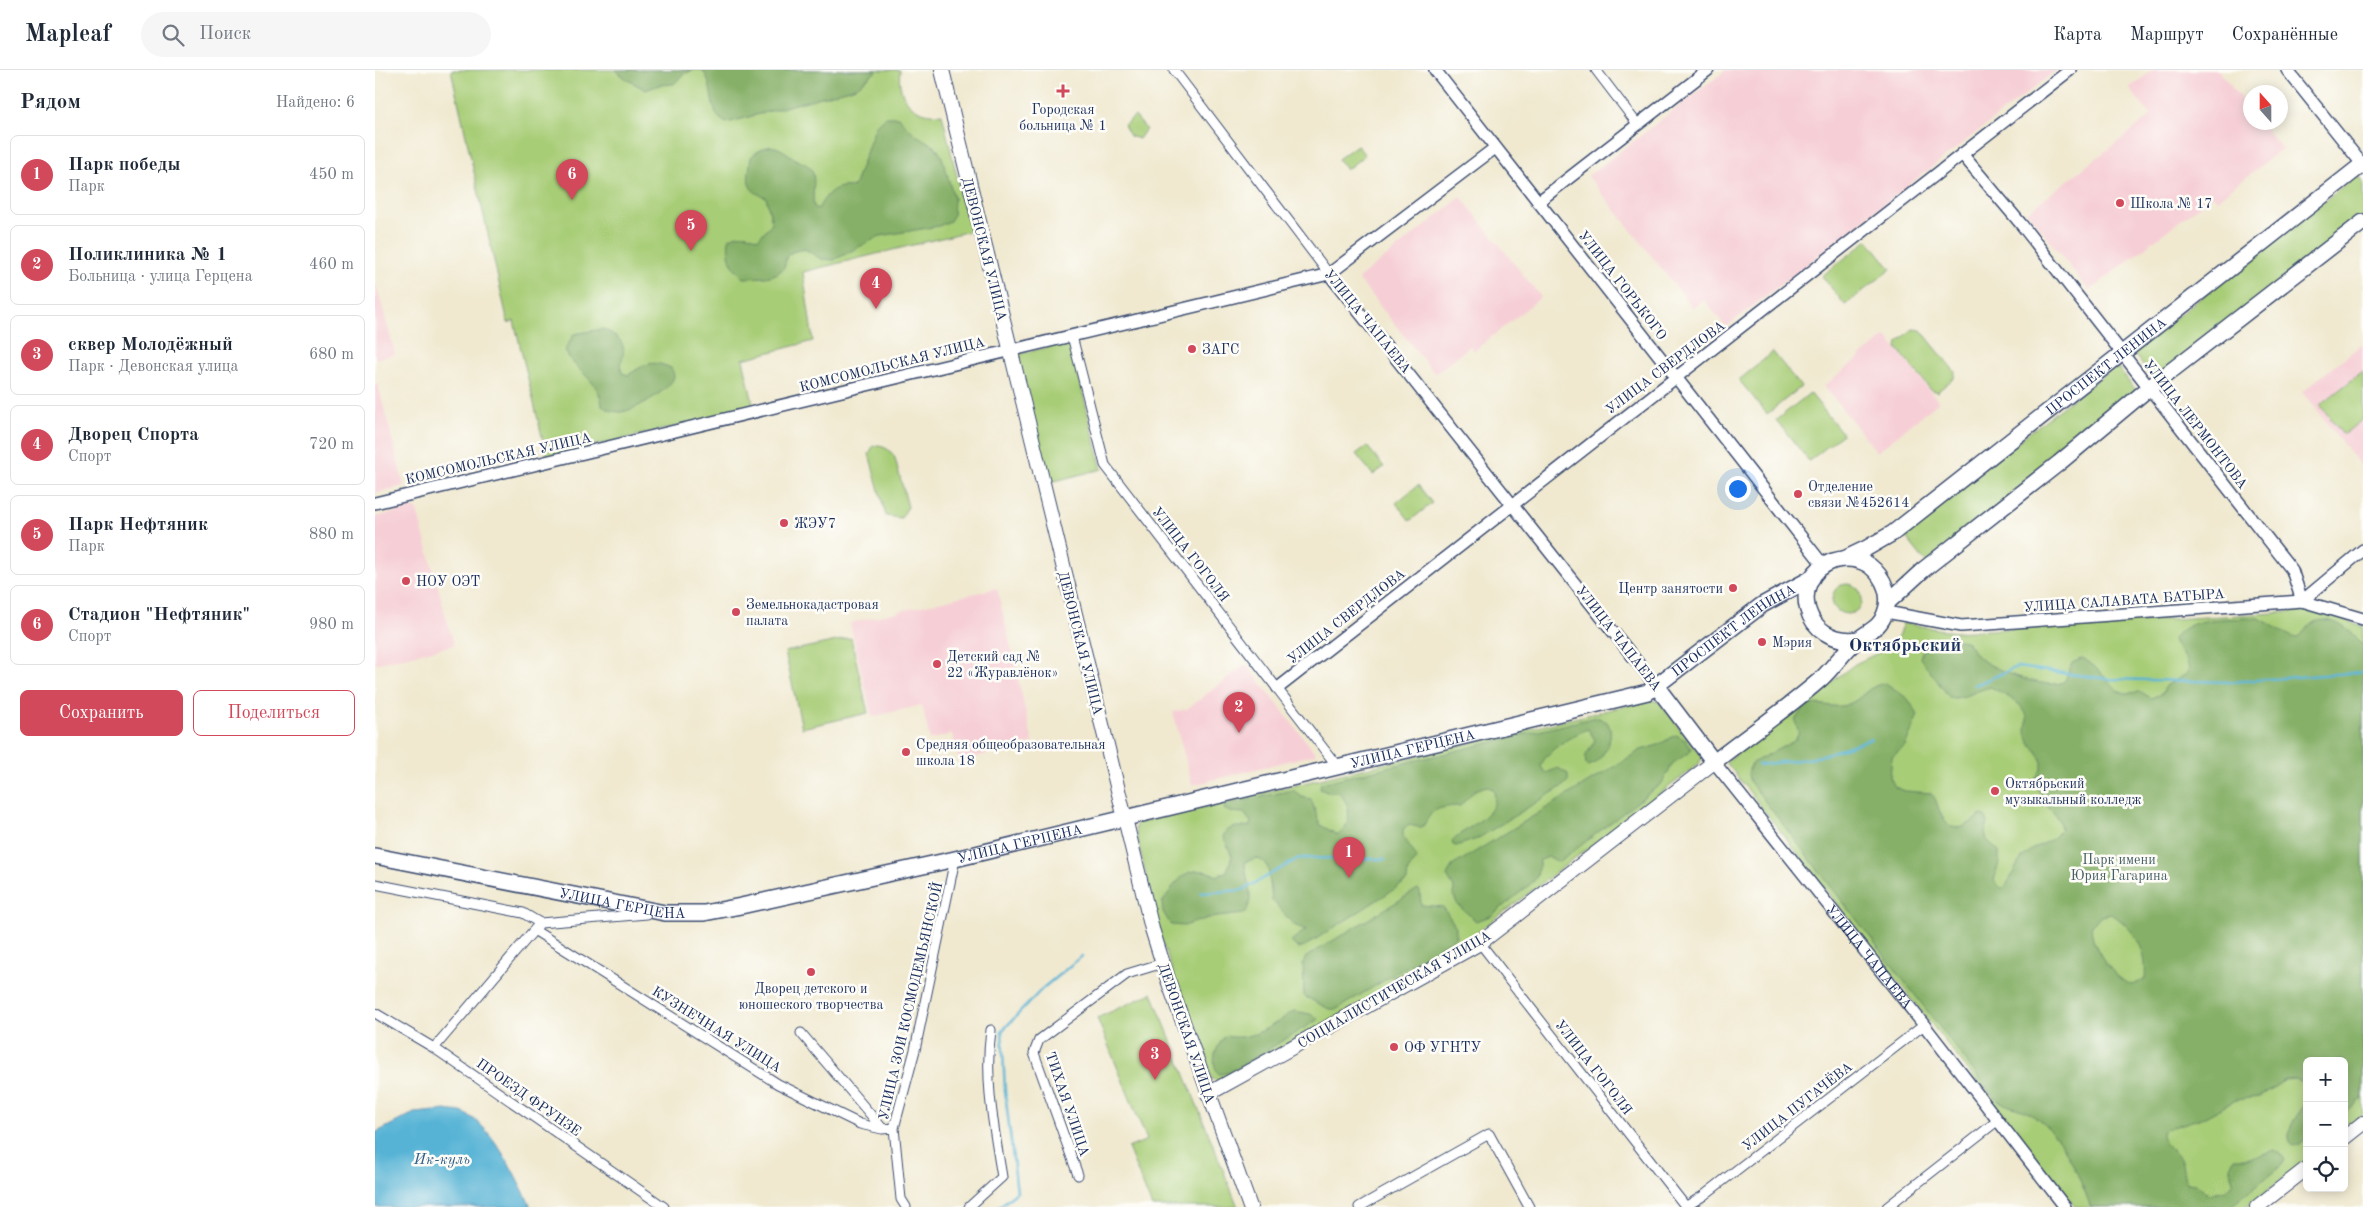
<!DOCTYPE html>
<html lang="ru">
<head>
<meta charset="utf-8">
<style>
  body { margin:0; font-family:"Old Standard TT",serif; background:#f6f6f7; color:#1f2937 }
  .controls { position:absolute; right:15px; bottom:15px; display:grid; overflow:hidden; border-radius:8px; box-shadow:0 2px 12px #0003 }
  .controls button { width:45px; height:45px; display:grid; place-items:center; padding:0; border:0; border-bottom:1px solid #e0e1e3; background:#fff; color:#1f2937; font:25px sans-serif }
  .compass { position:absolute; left:1868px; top:15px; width:45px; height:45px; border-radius:50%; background:#fff; box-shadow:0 2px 12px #0003; rotate:339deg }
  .you { position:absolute; left:1362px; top:418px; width:18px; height:18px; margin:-12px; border:4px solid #fff; border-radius:50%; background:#1a73e8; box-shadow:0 0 0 8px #1a73e833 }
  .badge { display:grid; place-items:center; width:32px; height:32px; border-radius:50%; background:#d1495b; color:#fff; font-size:16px; font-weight:700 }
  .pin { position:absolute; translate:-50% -41px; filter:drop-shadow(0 1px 2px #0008) }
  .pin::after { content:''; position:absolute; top:26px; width:18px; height:15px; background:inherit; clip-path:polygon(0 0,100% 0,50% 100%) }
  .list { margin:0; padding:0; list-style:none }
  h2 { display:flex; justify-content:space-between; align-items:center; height:65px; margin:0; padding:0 20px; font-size:21px }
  h2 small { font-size:16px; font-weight:400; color:#747a83 }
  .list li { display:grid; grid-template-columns:32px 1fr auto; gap:15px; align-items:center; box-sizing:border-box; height:80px; margin:0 10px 10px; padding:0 10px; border:1px solid #e0e1e3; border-radius:8px }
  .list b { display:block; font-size:19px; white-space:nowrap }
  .list p { margin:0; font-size:16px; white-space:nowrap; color:#747a83 }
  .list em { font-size:16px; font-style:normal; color:#747a83 }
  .actions { display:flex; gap:10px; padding:15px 20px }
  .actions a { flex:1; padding:11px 0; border:1px solid #d1495b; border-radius:8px; text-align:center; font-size:18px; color:#d1495b }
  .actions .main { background:#d1495b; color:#fff }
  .icon { flex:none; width:28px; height:28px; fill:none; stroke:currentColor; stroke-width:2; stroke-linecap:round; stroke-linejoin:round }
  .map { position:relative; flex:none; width:1988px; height:1137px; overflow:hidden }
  header { display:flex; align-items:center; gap:30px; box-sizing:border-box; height:70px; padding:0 25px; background:#fff; border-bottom:1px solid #e0e1e3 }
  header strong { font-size:24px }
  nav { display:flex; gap:28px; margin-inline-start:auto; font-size:18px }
  .search { width:350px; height:45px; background:#f6f6f7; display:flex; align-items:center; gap:12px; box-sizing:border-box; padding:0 18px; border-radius:28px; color:#747a83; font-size:19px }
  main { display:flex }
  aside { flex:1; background:#fff }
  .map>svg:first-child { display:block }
</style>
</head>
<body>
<header>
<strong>Mapleaf</strong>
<div class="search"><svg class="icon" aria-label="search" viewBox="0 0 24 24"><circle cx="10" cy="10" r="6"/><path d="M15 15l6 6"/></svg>Поиск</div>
<nav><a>Карта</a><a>Маршрут</a><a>Сохранённые</a></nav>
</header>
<main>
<aside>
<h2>Рядом<small>Найдено: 6</small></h2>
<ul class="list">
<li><span class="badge">1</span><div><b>Парк победы</b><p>Парк</p></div><em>450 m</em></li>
<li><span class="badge">2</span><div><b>Поликлиника № 1</b><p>Больница · улица Герцена</p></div><em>460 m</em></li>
<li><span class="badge">3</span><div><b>сквер Молодёжный</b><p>Парк · Девонская улица</p></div><em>680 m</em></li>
<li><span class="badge">4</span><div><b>Дворец Спорта</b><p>Спорт</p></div><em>720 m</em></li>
<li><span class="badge">5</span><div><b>Парк Нефтяник</b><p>Парк</p></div><em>880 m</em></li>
<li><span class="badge">6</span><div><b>Стадион &quot;Нефтяник&quot;</b><p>Спорт</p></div><em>980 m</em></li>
</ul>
<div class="actions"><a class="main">Сохранить</a><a>Поделиться</a></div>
</aside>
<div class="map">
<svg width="1988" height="1137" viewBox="0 0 1988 1137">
  <rect width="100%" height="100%" fill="#fdfcf7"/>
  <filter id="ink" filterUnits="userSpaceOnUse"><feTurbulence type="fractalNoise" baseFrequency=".02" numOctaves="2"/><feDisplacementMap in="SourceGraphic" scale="10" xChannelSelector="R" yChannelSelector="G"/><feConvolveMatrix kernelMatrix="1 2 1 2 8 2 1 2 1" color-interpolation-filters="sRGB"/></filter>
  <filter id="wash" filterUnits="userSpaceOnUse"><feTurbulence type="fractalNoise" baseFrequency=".0096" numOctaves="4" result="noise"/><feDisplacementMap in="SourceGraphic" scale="20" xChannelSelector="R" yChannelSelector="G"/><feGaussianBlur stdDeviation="1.12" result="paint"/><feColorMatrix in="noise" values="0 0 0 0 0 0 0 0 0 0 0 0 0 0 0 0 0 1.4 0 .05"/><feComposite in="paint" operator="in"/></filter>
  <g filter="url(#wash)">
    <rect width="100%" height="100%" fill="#f0e9d0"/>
    <path fill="#f6cfd6" d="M1351,0H1682L1351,257L1329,230L1318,238L1213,106Z
      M1778,0H1843L1875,40L1876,52L1886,53L1907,79L1842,130L1838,125L1714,221L1652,142L1776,46L1754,18Z
      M1086,127L1166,227L1099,281L1095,276L1060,304L983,209Z
      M0,210L20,284L0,289Z
      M1511,266L1564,332L1502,382L1449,316Z
      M1988,273V399L1927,322Z
      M3,314L29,416L0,423V315Z
      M41,437L79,575L0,594V447Z
      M622,518L658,673L584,691L577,664L555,670L547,635L497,647L475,553Z
      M871,594L941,684L817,715L798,642L812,639Z"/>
    <path fill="#a8cd77" stroke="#627e6a" d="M76,0H525C521,28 539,47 567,44L595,161L428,202L438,271L368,289L379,338L172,387L139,251L133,253Z
      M760,46L771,59L764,69L755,66L749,55Z
      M982,75L990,85L971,100L963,89Z
      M1980,107H1985L1988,111V151L1782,313L1757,282Z
      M1493,170L1516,199L1470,235L1447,206Z
      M1538,259L1546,260L1580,302L1579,308L1562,322L1556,320L1522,278L1523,272Z
      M695,272L727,399L672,413L640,285Z
      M1398,282L1426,317L1392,344L1364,310Z
      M1741,295L1766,328L1552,494L1527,462Z
      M1988,301V349L1968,365L1945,335Z
      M1435,323L1468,364L1434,391L1401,350Z
      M498,376C508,375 515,379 520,388L533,437L526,448L511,446L494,384Z
      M992,376L1009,397L998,405L981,384Z
      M1043,415L1057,433L1035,451L1021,433Z
      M1457 529a15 15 0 1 1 30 0a15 15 0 1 1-30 0Z
      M1933,541L1946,542L1988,556V1045L1969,1059V991H1932V1089L1872,1137H1700L1351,692L1480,594L1507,581L1523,566L1528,553L1579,562Z
      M476,568L493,643L427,658L410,582Z
      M1275,630L1284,632L1327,687L1324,694L1084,876L960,948L843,1011L837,1009L786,869L760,759L762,753Z
      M777,923L863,1137H777L753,1078L772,1070L722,948Z"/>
    <path fill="#86b068" stroke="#507063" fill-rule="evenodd" d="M241,0H318L307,5L299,14L284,15L271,20L251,9Z
      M327,0H503L483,16L475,19L352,53C331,45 341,14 327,0Z
      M511,47H523L541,65L561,77L567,87L579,128L578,146L575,151L564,156L505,166L459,190L446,189L430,179C399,184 419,192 404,202C395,209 380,207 369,208C356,197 352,186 354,169C363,162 374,164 383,169L397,153L391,127C367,120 374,107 376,87C395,70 403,76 420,89C425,92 433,94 436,99C442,108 436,124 439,137L443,139C452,123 459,115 477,117L480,114L501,55Z
      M227,259C245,266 254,275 245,294L247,303L253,305C271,294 276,289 296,298C298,302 300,305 298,309C293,321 257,342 245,342C238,342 231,339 227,335C224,308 201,304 190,280L199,264Z
      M1884,548C1899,555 1907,564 1922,568C1928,565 1930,558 1936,554C1956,542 1975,561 1988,574V1028L1969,1043V991H1932V1014L1920,1009L1910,1010L1884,1027L1861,1030L1830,1047L1791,1059L1787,1062C1787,1076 1799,1079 1805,1089C1809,1096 1807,1105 1812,1113L1822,1114L1833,1124L1851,1120L1858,1112L1855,1097L1859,1088H1877L1899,1080L1904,1082L1910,1090L1907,1095L1855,1137H1716C1701,1101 1690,1066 1656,1044C1643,1037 1631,1038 1618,1026L1375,712C1372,705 1373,700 1377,693L1419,671C1426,662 1423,661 1420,651C1434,622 1451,641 1471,635C1488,630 1490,616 1511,613L1533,629L1543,645L1530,676L1517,687L1515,707L1520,717L1530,721L1556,723C1561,728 1562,735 1565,742C1577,767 1589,758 1606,745L1609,746L1613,752L1610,763L1612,770L1624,781V792L1619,811L1626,818H1629C1638,807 1640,794 1651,784C1664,772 1675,776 1686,759C1683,742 1676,743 1668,731C1666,728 1666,723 1664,720C1664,719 1660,715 1660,714C1658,707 1668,702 1667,693C1666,683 1658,679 1654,671C1649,660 1652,660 1652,649C1652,634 1627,624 1616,617C1601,620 1590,629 1575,628L1545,588C1549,571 1560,566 1576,570C1581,571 1587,569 1592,572C1597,576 1598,583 1603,587C1618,600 1675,622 1690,611L1697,593L1708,588L1720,597L1742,620L1750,623L1766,622L1776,628L1788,623L1790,616L1810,605L1814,600C1812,584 1802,583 1798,569C1816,544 1856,550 1884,548ZM1737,844C1760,860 1773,880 1770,909L1758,915C1741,913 1712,872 1717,855L1725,846Z
      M1222,647L1232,652C1242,667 1228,690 1214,696L1211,694L1210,687L1220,670L1213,659C1199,664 1168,682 1166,697L1171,703L1183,698L1193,704V711L1188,716L1102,769L1081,776L1078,775L1077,772C1089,756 1129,746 1118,719L1111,716L1100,720L1085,736C1077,736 1060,737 1055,745C1047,756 1051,760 1035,755L1028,759V766L1041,786V790L1033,800L1032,811L930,876L923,878L917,873V870L931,860L919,855L897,830L893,798L889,792L882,788L870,792C870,811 882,827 869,844L833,848L809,856L796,855L788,842L787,833C801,812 813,790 842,806L852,801L857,786L848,766C855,754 864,758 875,756L876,752L869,743L855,742L849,739L850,735L918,720L927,727L936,729L945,755L963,765C978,754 976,733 963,722H952L945,719L946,713Z
      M1301,665L1310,670L1316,679L1315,682L1298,693L1287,713L1187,790L1184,792L1174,787L1165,790L1162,806L1158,812L1116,846L1101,851L1083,835L1078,825L1079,818L1072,806L1077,796L1266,680L1283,675Z
      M1043,819L1045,821L1046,835L1068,837L1081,857V867L962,939H954L929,926L928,893L931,887Z
      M919,941L935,944L944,949L854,1003L843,1004C835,991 841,977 850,966C878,972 897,955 919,941Z
      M1932,1032V1069L1924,1075L1918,1076C1906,1063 1924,1043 1932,1032Z"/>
    <path fill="#57b3d5" stroke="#39719a" d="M71,1040C75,1041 81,1041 86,1042C116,1051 143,1110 156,1137H0V1063L39,1043Z"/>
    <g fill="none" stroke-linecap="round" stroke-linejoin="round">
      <path stroke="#57b3d5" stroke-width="2.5" d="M1600,615L1642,597L1733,609L1855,612L1988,602
        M1383,695L1439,688L1496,669
        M825,823L868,820L924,788L1010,789
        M624,1137L642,1122L630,1022L627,961L668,918L707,886"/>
    </g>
  </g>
  <g filter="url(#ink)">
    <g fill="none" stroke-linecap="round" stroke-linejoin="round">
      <g stroke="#3b4b6f" stroke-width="11">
        <path id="minor" d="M799,0L954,204
          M1221,0L1263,55
          M697,266L730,395L962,696
          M0,814L148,843L165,853
          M159,860L403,1014L485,1054L507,1059L519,1058
          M1105,873L1311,1137
          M0,943L59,978L289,1137
          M426,963L507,1058
          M59,978L165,853L272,844
          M703,1105L659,983L664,970L752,904L788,893
          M531,1137L526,1129L519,1058L540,980L580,789
          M594,1137L627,1107C619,1058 609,1009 616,960
          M984,1137L1114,1064L1154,1137
          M1310,1137L1328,1126L1549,955
          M1512,1137L1622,1051"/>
      </g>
      <g stroke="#3b4b6f" stroke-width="14">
        <g id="tertiary">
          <path d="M1060,0L1449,496"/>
          <path d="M1912,0L1987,94"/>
          <path d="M1587,84L1646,154L1917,500L1927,531L1988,480"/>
          <path d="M1163,132L1333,0"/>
          <path d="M954,204L1282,617"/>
          <path d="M0,433L954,204L1120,78"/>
          <path d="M1511,542L1586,556L1927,531L1988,549"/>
          <path d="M903,618L1695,0"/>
          <path id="s1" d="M1339,692L1549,955L1690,1137"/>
        </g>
      </g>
      <g stroke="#3b4b6f" stroke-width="16">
        <path id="secondary" d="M567,0L777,859L794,913L875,1137
          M833,1024L1105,873L1339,692
          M1969,1068L1988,1053
          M1882,1137L1932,1098"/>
      </g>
      <g stroke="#3b4b6f" stroke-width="18">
        <g id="primary">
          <path id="s2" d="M1469,489L1492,478L1518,463L1988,94"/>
          <path d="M1513,532L1548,500L1684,393L1774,318L1988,152"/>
          <path d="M1282,617L1339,692C1375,664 1413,638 1447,608C1460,596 1470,579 1484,569C1495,560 1505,558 1510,543C1517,526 1509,507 1495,496C1485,489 1470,487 1458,491C1412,508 1428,577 1484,569"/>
          <path id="s3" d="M0,786L290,843H329L366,836L580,789L1273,622L1387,535L1437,508"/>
        </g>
      </g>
      <use href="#minor" stroke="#fff" stroke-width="9"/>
      <use href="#tertiary" stroke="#fff" stroke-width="11"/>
      <use href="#secondary" stroke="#fff" stroke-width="14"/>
      <use href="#primary" stroke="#fff" stroke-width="15"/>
    </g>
  </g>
  <g fill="#d1495b" stroke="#fdfcf7" stroke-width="2">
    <path d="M685.5 13.5h5v5h5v5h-5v5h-5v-5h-5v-5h5z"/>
    <circle cx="1745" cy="133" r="5"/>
    <circle cx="817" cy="279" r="5"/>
    <circle cx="1423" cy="424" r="5"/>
    <circle cx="409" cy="453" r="5"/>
    <circle cx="31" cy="511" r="5"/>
    <circle cx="1358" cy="518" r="5"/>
    <circle cx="361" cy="542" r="5"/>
    <circle cx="1387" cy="572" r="5"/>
    <circle cx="562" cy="594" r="5"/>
    <circle cx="531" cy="682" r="5"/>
    <circle cx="1620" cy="721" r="5"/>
    <circle cx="436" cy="902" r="5"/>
    <circle cx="1019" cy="977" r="5"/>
  </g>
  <g text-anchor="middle" stroke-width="5" stroke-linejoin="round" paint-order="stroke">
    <g font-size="14" fill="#1b2f5e" stroke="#fdfcf7" text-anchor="start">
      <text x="688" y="44" text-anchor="middle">Городская<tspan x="688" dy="16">больница № 1</tspan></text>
      <text x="1755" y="138">Школа № 17</text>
      <text x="827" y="284">ЗАГС</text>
      <text x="1433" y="421">Отделение<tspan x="1433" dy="16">связи №452614</tspan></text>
      <text x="419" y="458">ЖЭУ7</text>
      <text x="41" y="516">НОУ ОЭТ</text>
      <text x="1348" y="523" text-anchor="end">Центр занятости</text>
      <text x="371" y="539">Земельнокадастровая<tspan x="371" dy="16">палата</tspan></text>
      <text x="1397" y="577">Мэрия</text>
      <text x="572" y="591">Детский сад №<tspan x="572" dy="16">22 «Журавлёнок»</tspan></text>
      <text x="541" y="679">Средняя общеобразовательная<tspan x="541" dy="16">школа 18</tspan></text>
      <text x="1630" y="718">Октябрьский<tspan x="1630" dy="16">музыкальный колледж</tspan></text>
      <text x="436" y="923" text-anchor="middle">Дворец детского и<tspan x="436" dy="16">юношеского творчества</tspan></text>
      <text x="1029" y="982">ОФ УГНТУ</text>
    </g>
    <g font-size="14" fill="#1b2f5e" stroke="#fdfcf7">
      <text transform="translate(610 179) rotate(76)" y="5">ДЕВОНСКАЯ УЛИЦА</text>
      <text transform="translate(1248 215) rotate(52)" y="5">УЛИЦА ГОРЬКОГО</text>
      <text transform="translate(993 251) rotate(51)" y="5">УЛИЦА ЧАПАЕВА</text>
      <text transform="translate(517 294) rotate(-14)" y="5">КОМСОМОЛЬСКАЯ УЛИЦА</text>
      <text dy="5" stroke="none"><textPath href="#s2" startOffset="326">ПРОСПЕКТ ЛЕНИНА</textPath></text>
      <text transform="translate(1290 297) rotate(-37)" y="5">УЛИЦА СВЕРДЛОВА</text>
      <text transform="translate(1821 354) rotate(52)" y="5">УЛИЦА ЛЕРМОНТОВА</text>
      <text transform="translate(123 388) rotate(-13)" y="5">КОМСОМОЛЬСКАЯ УЛИЦА</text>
      <text transform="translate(816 484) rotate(52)" y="5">УЛИЦА ГОГОЛЯ</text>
      <text transform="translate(1749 530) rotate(-4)" y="5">УЛИЦА САЛАВАТА БАТЫРА</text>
      <text transform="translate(971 546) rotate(-38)" y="5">УЛИЦА СВЕРДЛОВА</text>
      <text dy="5" stroke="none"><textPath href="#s3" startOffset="1410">ПРОСПЕКТ ЛЕНИНА</textPath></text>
      <text transform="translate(1244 568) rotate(52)" y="5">УЛИЦА ЧАПАЕВА</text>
      <text transform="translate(706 573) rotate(76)" y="5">ДЕВОНСКАЯ УЛИЦА</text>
      <text dy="5" stroke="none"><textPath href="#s3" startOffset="1062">УЛИЦА ГЕРЦЕНА</textPath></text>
      <text dy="5" stroke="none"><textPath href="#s3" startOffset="658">УЛИЦА ГЕРЦЕНА</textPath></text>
      <text dy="5" stroke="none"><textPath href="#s3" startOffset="252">УЛИЦА ГЕРЦЕНА</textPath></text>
      <text dy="5" stroke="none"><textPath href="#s1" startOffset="249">УЛИЦА ЧАПАЕВА</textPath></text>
      <text transform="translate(1019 919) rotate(-30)" y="5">СОЦИАЛИСТИЧЕСКАЯ УЛИЦА</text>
      <text transform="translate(535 931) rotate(-77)" y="5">УЛИЦА ЗОИ КОСМОДЕМЬЯНСКОЙ</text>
      <text transform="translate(342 959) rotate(32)" y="5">КУЗНЕЧНАЯ УЛИЦА</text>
      <text transform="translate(812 963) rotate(71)" y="5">ДЕВОНСКАЯ УЛИЦА</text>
      <text transform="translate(1219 997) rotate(52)" y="5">УЛИЦА ГОГОЛЯ</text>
      <text transform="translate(154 1027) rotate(35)" y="5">ПРОЕЗД ФРУНЗЕ</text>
      <text transform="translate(693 1034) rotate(71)" y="5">ТИХАЯ УЛИЦА</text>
      <text transform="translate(1422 1036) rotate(-38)" y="5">УЛИЦА ПУГАЧЁВА</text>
    </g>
    <g font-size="14" fill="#455e66" stroke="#fdfcf7">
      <text x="1744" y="794">Парк имени<tspan x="1744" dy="16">Юрия Гагарина</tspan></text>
    </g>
    <g font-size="15" font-style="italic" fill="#305d88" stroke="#fdfcf7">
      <text x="67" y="1094">Ик-куль</text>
    </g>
    <g font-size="19" font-weight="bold" fill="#1b2f5e" stroke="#fdfcf7">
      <text x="1530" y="581">Октябрьский</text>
    </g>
  </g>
</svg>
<div class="controls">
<button>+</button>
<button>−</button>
<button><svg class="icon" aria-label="locate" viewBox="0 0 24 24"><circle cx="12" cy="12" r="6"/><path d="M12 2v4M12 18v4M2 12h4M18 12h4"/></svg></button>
</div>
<svg class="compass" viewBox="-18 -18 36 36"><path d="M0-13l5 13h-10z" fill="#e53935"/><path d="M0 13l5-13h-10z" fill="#747a83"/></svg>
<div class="you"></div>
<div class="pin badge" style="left:974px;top:808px">1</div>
<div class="pin badge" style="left:864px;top:663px">2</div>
<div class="pin badge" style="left:780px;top:1010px">3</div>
<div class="pin badge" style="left:501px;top:239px">4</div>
<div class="pin badge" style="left:316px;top:181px">5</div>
<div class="pin badge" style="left:197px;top:130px">6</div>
</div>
</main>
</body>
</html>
